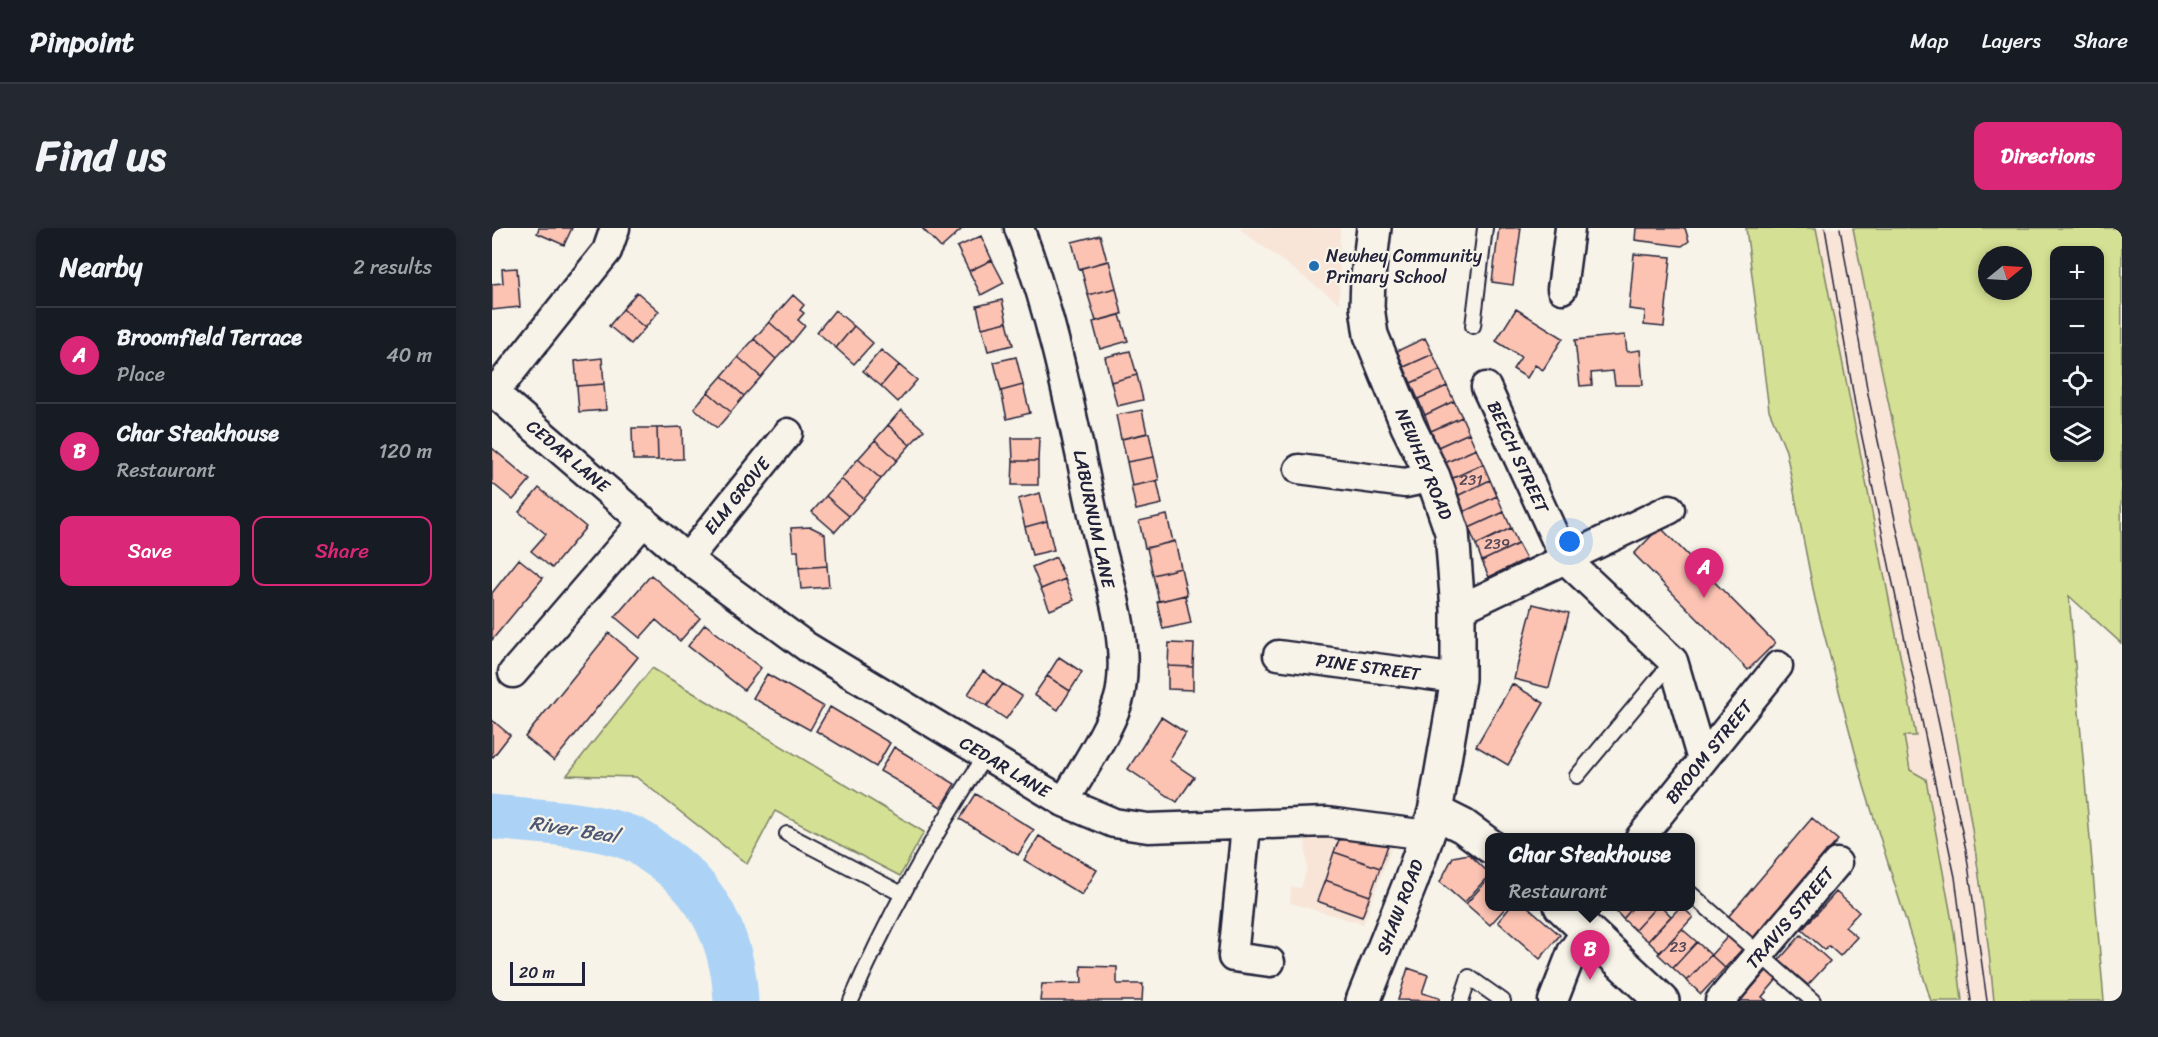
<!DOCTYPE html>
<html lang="en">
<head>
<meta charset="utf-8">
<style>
  body { margin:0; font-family:Sriracha,sans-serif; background:#242831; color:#f1f3f6 }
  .controls { position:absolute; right:18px; top:18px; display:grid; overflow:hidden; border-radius:12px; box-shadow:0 3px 9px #0003 }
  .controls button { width:54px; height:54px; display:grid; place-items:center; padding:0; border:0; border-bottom:2px solid #363941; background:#171b24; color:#f1f3f6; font:30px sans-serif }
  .compass { position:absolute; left:1486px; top:18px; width:54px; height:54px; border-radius:50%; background:#171b24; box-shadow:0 3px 9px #0003; rotate:72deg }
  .scale { position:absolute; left:18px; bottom:15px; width:75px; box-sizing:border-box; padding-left:6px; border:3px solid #22223b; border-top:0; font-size:16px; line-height:21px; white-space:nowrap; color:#22223b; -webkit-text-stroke:4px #f7f3e8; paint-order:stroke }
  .you { position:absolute; left:1078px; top:314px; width:21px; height:21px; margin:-15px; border:4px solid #fff; border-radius:50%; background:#1a73e8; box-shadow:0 0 0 9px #1a73e833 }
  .badge { display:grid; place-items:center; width:39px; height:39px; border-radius:50%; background:#db2777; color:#fff; font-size:20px; font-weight:700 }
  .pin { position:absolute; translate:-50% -50px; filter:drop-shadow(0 2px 3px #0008) }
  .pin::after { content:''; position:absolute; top:32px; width:21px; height:18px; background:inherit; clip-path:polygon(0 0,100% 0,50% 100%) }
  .popup { position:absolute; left:993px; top:605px; width:210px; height:78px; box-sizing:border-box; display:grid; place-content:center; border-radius:12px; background:#171b24; filter:drop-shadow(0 2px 4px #0005); font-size:20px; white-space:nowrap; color:#9ea1a6 }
  .popup b { font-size:22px; color:#f1f3f6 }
  .popup::after { content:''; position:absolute; left:50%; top:100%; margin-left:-12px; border:12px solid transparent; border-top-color:#171b24 }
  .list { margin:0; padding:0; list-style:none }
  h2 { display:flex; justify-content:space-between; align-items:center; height:78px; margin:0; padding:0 24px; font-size:26px }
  h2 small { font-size:20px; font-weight:400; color:#9ea1a6 }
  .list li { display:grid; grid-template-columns:39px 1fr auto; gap:18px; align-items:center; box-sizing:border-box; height:96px; padding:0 24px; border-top:2px solid #363941 }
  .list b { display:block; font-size:22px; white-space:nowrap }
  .list p { margin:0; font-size:20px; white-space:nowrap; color:#9ea1a6 }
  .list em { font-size:20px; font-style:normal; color:#9ea1a6 }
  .actions { display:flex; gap:12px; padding:18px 24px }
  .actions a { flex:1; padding:14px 0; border:2px solid #db2777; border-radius:12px; text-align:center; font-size:21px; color:#db2777 }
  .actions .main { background:#db2777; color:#fff }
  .icon { flex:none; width:33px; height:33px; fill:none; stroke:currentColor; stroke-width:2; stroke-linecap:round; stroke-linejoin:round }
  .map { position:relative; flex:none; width:1630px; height:773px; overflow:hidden; border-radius:12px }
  header { display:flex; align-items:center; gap:36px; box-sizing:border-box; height:84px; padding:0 30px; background:#171b24; border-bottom:2px solid #363941 }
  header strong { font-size:28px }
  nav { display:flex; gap:33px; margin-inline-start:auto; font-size:21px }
  .intro { display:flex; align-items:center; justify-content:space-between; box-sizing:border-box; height:144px; padding:0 36px }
  h1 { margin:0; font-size:42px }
  .button { padding:15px 27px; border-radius:12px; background:#db2777; color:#fff; font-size:21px; font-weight:700 }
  main { display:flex; gap:36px; padding:0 36px }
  aside { flex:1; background:#171b24; border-radius:12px; box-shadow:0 3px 9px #0003 }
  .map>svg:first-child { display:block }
</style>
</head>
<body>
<header>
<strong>Pinpoint</strong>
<nav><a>Map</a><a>Layers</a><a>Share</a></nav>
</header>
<div class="intro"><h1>Find us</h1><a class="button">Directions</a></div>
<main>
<aside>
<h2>Nearby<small>2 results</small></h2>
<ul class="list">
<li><span class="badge">A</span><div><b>Broomfield Terrace</b><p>Place</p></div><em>40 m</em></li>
<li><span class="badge">B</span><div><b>Char Steakhouse</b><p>Restaurant</p></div><em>120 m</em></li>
</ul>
<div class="actions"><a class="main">Save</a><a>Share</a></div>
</aside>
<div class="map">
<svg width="1630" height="773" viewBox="0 0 1630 773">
  <rect width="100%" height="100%" fill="#f7f3e8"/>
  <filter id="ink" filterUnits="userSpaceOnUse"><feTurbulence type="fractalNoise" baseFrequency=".0167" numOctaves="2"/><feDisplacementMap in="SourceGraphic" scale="12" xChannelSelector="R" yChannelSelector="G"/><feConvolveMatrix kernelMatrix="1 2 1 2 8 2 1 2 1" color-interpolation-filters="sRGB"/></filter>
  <g filter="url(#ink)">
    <path fill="#f8e5d8" d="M746,0H848L847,75Z
      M1324,0H1361L1442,389L1476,575L1502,773H1470L1462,704L1434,551L1418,542L1412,507H1424Z
      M871,606L901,616L871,696L798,675L799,659L809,660L815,640L813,611Z"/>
    <path fill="#d4e093" stroke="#7b8167" stroke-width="1.5" fill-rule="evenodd" d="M1254,0H1324L1424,508H1412L1418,542L1434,551L1462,704L1470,773H1439L1372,558L1323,371L1294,223L1277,182Z
      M1361,0H1630L1629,415L1577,368L1612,773H1502C1477,511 1410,257 1361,0ZM1562,22H1608V230H1562ZM1495,27H1531V63H1495Z
      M160,440L432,604L408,648L283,583L255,636L144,549L75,547Z"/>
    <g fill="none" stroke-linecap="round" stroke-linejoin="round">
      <path stroke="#acd3f6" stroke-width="45" d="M0,589C46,594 97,594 141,611C149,614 157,621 164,626C216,659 241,711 244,773"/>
    </g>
    <path fill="#fcc3b2" stroke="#22223b" stroke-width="1.5" d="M47,0H80L72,17L45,5Z
      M430,0H471L449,20Z
      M1007,0H1029L1021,57L1000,54Z
      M1144,0H1193L1197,13L1190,18L1143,12Z
      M608,7L615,33L587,41L580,14Z
      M489,8L500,32L477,43L465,19Z
      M1142,26L1179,29L1172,99L1152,97L1153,83L1137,81Z
      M500,32L512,55L489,67L477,43Z
      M617,33L624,60L596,67L589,40Z
      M25,40L28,79L0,82V56L11,55L10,41Z
      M624,60L630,86L604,93L596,67Z
      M145,64L167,83L153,100L131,81Z
      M301,67L312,77L308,82L312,85L306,92L313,98L300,114L277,94Z
      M510,72L515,94L490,100L485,78Z
      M131,81L153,100L139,116L117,98Z
      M1024,81L1071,110L1051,142L1043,137L1035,150L1021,141L1029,129L1004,113Z
      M343,82L362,98L344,120L325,104Z
      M628,87L636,113L608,121L601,94Z
      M277,94L300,114L284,131L262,111Z
      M515,94L521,117L496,123L490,100Z
      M362,98L381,115L362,136L344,120Z
      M1133,107L1135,124L1148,122L1151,157H1123L1121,143L1099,145L1100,157L1088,158L1083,112Z
      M933,110L941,126L912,139L905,123Z
      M262,111L284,131L269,149L246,129Z
      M389,122L407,137L389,158L371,143Z
      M638,123L645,147L619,154L613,129Z
      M941,126L948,142L919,155L912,139Z
      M246,129L269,149L252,168L230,148Z
      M524,129L531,157L509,163L502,134Z
      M110,130L112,156L85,158L83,133Z
      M407,137L425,152L406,174L389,158Z
      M948,142L955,158L926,171L919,155Z
      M645,147L651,172L625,178L619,154Z
      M230,148L252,168L239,184L216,164Z
      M112,156L114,182L87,184L85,158Z
      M531,157L538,185L515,191L509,163Z
      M955,158L962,173L933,187L926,171Z
      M216,164L239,184L225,200L202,180Z
      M962,173L970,189L939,203L933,187Z
      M409,182L432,202L418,217L396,197Z
      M650,182L655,205L629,211L624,187Z
      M970,189L977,205L946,219L939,203Z
      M396,197L418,217L405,232L383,212Z
      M190,199L191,231L166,232L165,200Z
      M140,200H165L166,232H141Z
      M657,205L662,229L635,234L630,211Z
      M977,205L984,221L953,235L946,219Z
      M520,210H547L546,233H521Z
      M383,212L405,232L389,251L366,231Z
      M0,220L38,252L21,272L0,255Z
      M984,221L991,236L959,251L953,235Z
      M662,229L667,252L640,258L635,234Z
      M366,231L389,251L372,271L349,251Z
      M521,233H546V257H520Z
      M991,236L998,252L965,268L959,251Z
      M349,251L372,271L357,288L334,268Z
      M998,252L1005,268L971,284L965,268Z
      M665,253L670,276L644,282L639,258Z
      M47,260L94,299L60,340L39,323L54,306L27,284Z
      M548,265L555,293L533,299L526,271Z
      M334,268L357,288L343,304L320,284Z
      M1005,268L1012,284L977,300L971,284Z
      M1012,284L1019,300L984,317L977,300Z
      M675,287L681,314L653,320L647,293Z
      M555,293L562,322L540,327L533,299Z
      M319,299L333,306L335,338L307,340L306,323H301L299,300Z
      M1168,299L1283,415L1256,442L1142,326Z
      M1019,300L1026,316L990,333L984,317Z
      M683,313L689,340L661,347L655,320Z
      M1026,316L1034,331L997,349L990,333Z
      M564,329L573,351L549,361L540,339Z
      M27,331L51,350L0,412V365Z
      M335,338L337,359L309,361L307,340Z
      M689,340L695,367L667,373L661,347Z
      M159,347L208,390L188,413L164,392L148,410L123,389Z
      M573,351L582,372L558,382L549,361Z
      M693,367L699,395L671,401L665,374Z
      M1041,376L1077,385L1057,460L1022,451Z
      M213,396L269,440L252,462L196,418Z
      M117,405L146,429L62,533L33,509Z
      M677,415L702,416L701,439L676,438Z
      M567,429L590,444L578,463L555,448Z
      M676,438L701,439V462L676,461Z
      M491,443L511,456L495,478L476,466Z
      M275,446L331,478L318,502L261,470Z
      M555,448L578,463L566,482L542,467Z
      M511,456L530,468L514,491L495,478Z
      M1020,456L1052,475L1016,537L984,518Z
      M338,479L398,515L384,539L324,503Z
      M669,489L694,505L677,532L702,549L685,574L636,541Z
      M0,492L18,507L1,529H0Z
      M402,519L463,556L449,579L388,543Z
      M484,566L542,602L526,627L468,591Z
      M1320,590L1346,612L1261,710L1236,689Z
      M547,608L605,642L590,667L532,632Z
      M871,609L896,617L888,640L842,624L847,612Z
      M842,624L888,640L878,668L833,652Z
      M977,626L998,646L972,675L948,654L961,629Z
      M998,649V678H1015L998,697L974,676Z
      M833,652L878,668L870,689L825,673Z
      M1344,664L1367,684L1353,699L1365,709L1348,728L1337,718L1333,722L1310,702Z
      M1019,678H1035L1068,707L1048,731L1006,694Z
      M1119,678H1142L1131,691Z
      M1142,678H1165L1143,702L1131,691Z
      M1165,678H1169L1179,688L1156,713L1143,702Z
      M1189,678L1201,689L1168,725L1156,713Z
      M1190,701L1205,714L1181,740L1166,726Z
      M1238,706L1252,719L1233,740L1219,727Z
      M1309,707L1338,733L1316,757L1287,732Z
      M1205,714L1219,727L1195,753L1181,740Z
      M1219,727L1233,740L1209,766L1195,753Z
      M589,738L625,739V756H651L650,773H548L550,756L590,755Z
      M916,740L936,747L930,765L947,770V773L906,772Z
      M1276,741L1286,750L1270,769L1275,773H1248Z"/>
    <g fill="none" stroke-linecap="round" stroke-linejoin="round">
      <g stroke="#22223b" stroke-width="18">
        <path id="service" d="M981,98L993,0
          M1085,548L1181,433
          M295,606L410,666
          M1198,665L1321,773
          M359,773C396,687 442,606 493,528
          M969,773L977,749L1011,773"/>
      </g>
      <g stroke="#22223b" stroke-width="33">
        <path id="minor" d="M527,0C564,96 582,199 604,300C616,351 637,408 629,461C625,491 588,546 572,574
          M1070,61L1078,0
          M994,159L1073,331L1181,433L1210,532
          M0,163L195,331L315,419L572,574L622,595L656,600L835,594L935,607
          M2,165L115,23L123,0
          M807,241L913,255L941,249
          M195,331L296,205
          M966,382L1178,281
          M786,427L966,451
          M21,445L152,293
          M754,598L741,729L778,734
          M1148,610L1286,438
          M1061,773L1080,724L1095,702
          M1228,773L1345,635"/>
      </g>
      <g stroke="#22223b" stroke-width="38">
        <path id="primary" d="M943,584L971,598L998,618
          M1069,678L1170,773
          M871,773L919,653L943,584L966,451V382L960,304L941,249L916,198L879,107L875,79L876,49L882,0"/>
      </g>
      <use href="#service" stroke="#f7f3e8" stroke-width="14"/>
      <use href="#minor" stroke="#f7f3e8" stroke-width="28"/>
      <use href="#primary" stroke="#f7f3e8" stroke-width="33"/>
      <path stroke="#22223b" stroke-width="1.5" d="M1333,0L1363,176L1463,649L1479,773
        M1348,0L1376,166L1474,622L1495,773"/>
    </g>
  </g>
  <circle fill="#1f6fb2" stroke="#f7f3e8" stroke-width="2" cx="822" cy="38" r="6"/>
  <g text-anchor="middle" stroke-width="4.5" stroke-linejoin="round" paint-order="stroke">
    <g font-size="15" fill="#584a59">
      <text x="979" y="257">231</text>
      <text x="1005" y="321">239</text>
      <text x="1186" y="724">23</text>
    </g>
    <g font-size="18" fill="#22223b" stroke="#f7f3e8" text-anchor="start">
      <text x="834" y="34">Newhey Community<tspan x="834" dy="21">Primary School</tspan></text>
    </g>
    <g font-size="18" fill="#22223b" stroke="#f7f3e8">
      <text transform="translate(76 228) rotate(40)" y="6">CEDAR LANE</text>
      <text transform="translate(1026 229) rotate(65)" y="6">BEECH STREET</text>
      <text transform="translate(932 236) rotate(67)" y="6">NEWHEY ROAD</text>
      <text transform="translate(245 268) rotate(-51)" y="6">ELM GROVE</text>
      <text transform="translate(602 291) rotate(78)" y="6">LABURNUM LANE</text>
      <text transform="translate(876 439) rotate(8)" y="6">PINE STREET</text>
      <text transform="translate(1217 524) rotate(-51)" y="6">BROOM STREET</text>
      <text transform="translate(513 539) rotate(31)" y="6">CEDAR LANE</text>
      <text transform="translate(908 679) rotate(-69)" y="6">SHAW ROAD</text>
      <text transform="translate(1298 690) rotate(-50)" y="6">TRAVIS STREET</text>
    </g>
    <g font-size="20" font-style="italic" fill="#4b5773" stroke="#f7f3e8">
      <text transform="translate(82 601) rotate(9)" y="7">River Beal</text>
    </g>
  </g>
</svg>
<div class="controls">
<button>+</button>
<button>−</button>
<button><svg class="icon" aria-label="locate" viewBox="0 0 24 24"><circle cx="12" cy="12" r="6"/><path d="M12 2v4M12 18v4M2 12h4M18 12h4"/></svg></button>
<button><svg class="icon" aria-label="layers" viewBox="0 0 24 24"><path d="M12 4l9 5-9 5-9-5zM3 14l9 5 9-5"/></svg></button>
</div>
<svg class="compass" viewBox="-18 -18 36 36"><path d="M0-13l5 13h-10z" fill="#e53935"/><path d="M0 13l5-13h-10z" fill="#9ea1a6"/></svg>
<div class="scale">20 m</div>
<div class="you"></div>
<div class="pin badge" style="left:1212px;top:370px">A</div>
<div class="pin badge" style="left:1098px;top:752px">B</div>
<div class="popup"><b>Char Steakhouse</b>Restaurant</div>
</div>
</main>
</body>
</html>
